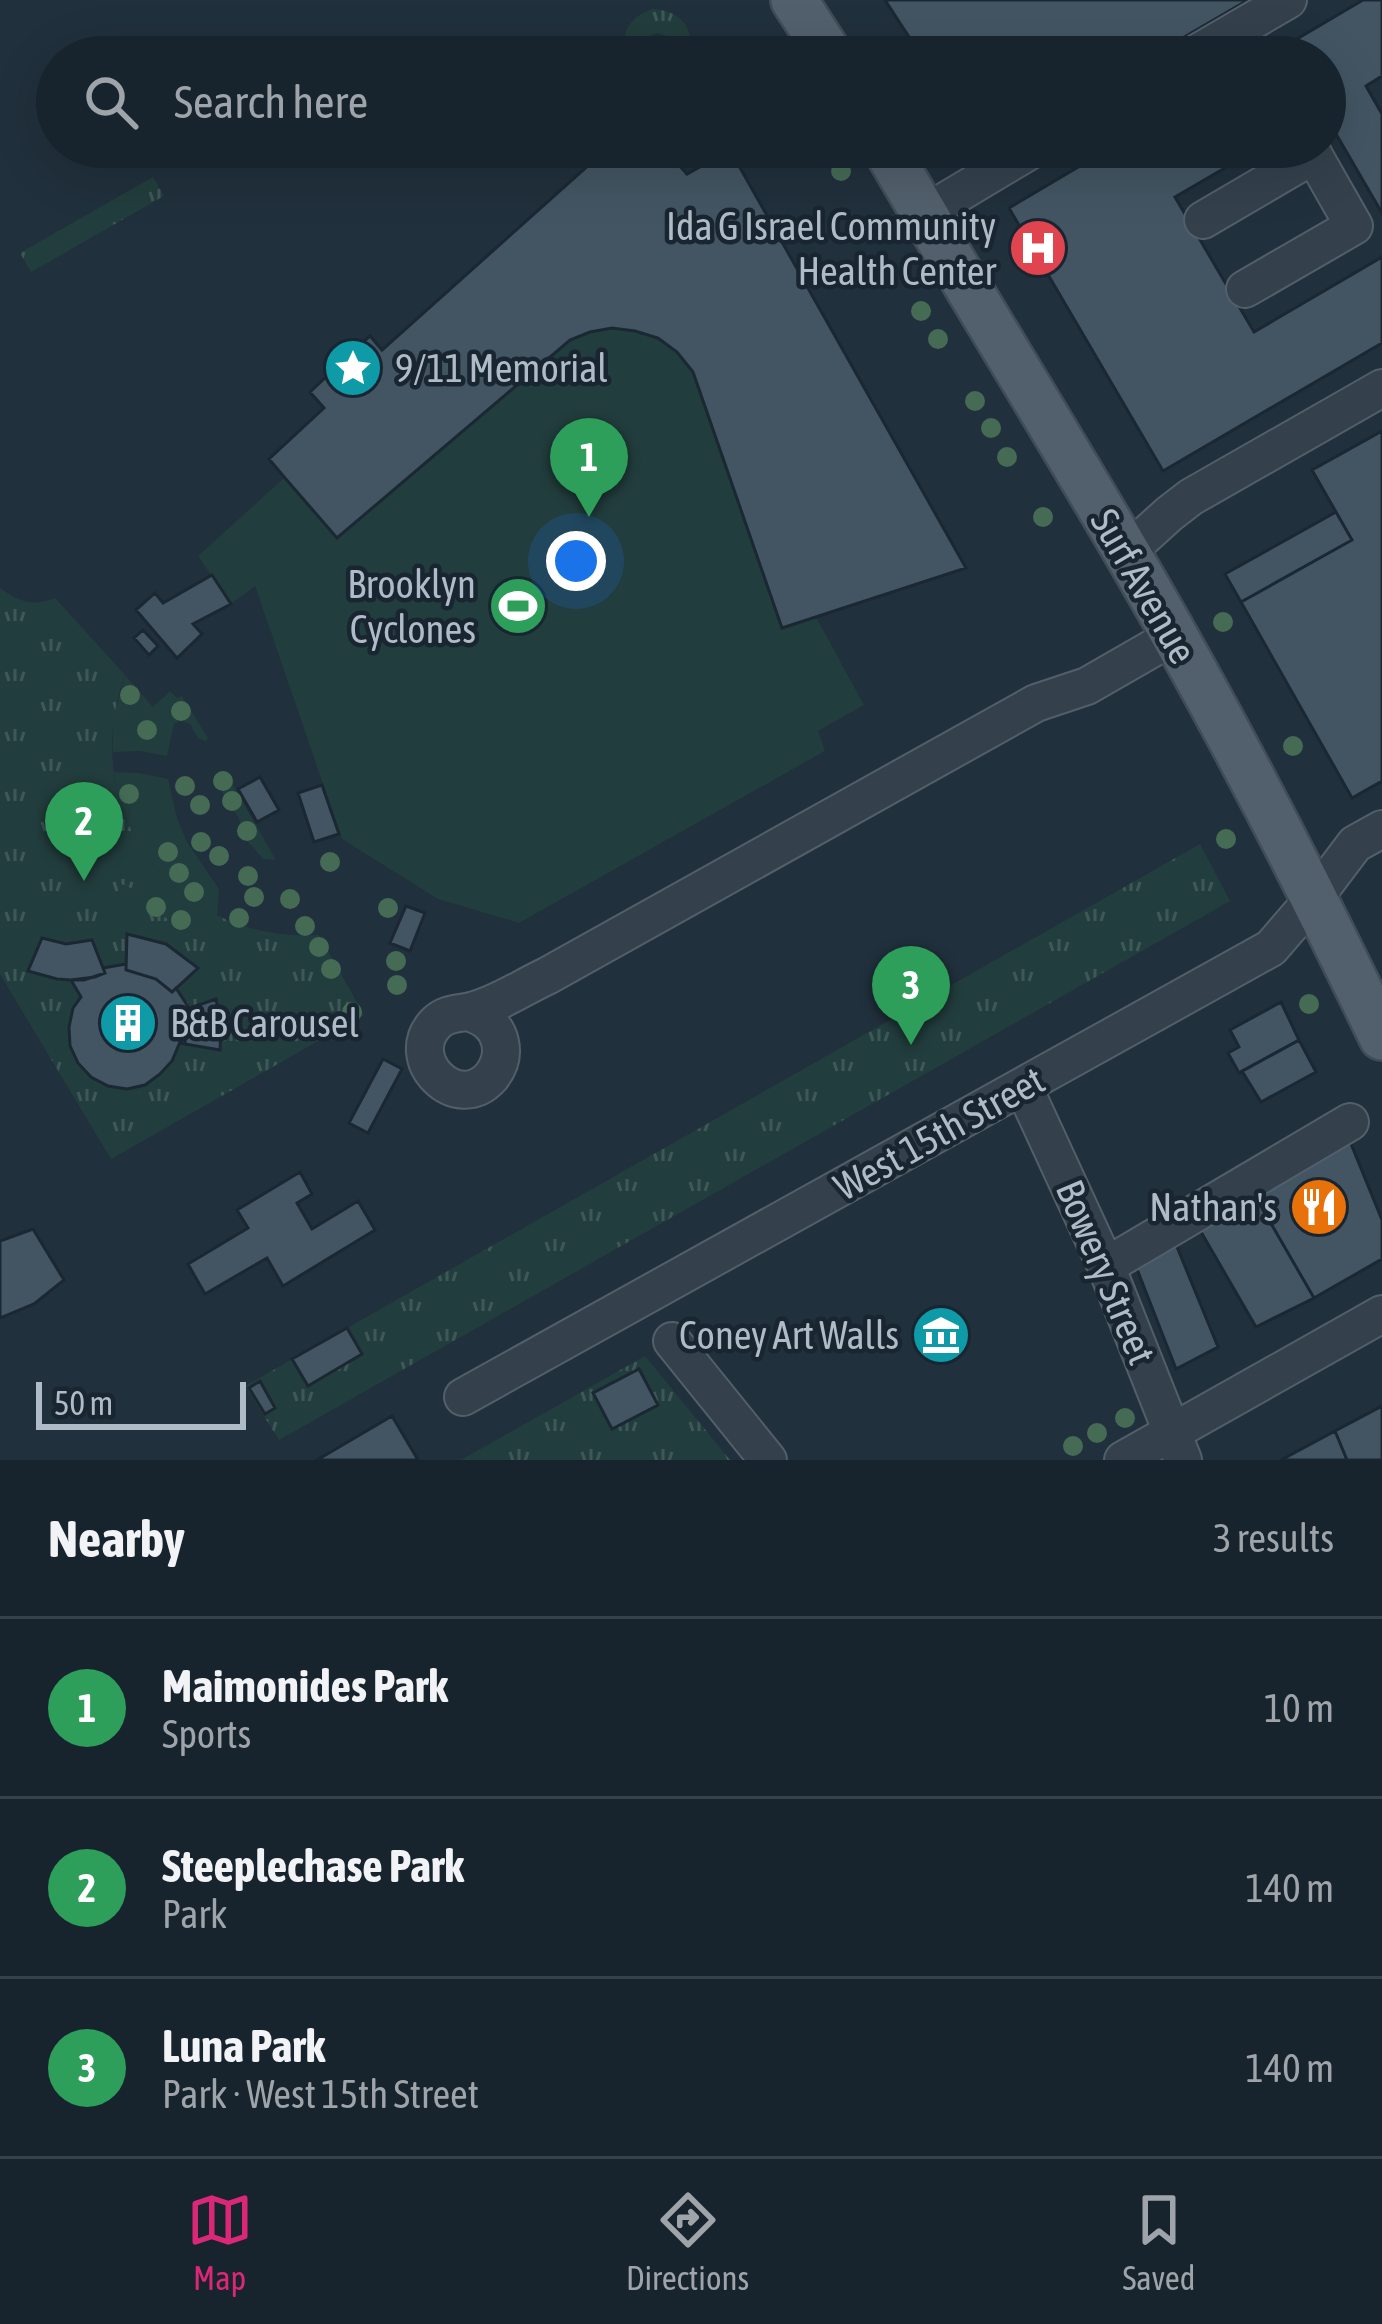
<!DOCTYPE html>
<html lang="en">
<head>
<meta charset="utf-8">
<style>
  body { margin:0; font-family:"Asap Condensed",sans-serif; background:#212c35; color:#f1f3f6 }
  .scale { position:absolute; left:36px; bottom:30px; width:210px; box-sizing:border-box; padding-left:12px; border:6px solid #afbcc8; border-top:0; font-size:33px; line-height:42px; white-space:nowrap; color:#afbcc8; -webkit-text-stroke:9px #192631; paint-order:stroke }
  .you { position:absolute; left:576px; top:561px; width:42px; height:42px; margin:-30px; border:9px solid #fff; border-radius:50%; background:#1a73e8; box-shadow:0 0 0 18px #1a73e833 }
  .badge { display:grid; place-items:center; width:78px; height:78px; border-radius:50%; background:#db2777; color:#fff; font-size:39px; font-weight:700 }
  .pin { position:absolute; translate:-50% -99px; filter:drop-shadow(0 3px 6px #0008) }
  .pin::after { content:''; position:absolute; top:63px; width:42px; height:36px; background:inherit; clip-path:polygon(0 0,100% 0,50% 100%) }
  .list { margin:0; padding:0; list-style:none }
  h2 { display:flex; justify-content:space-between; align-items:center; height:156px; margin:0; padding:0 48px; font-size:51px }
  h2 small { font-size:39px; font-weight:400; color:#9fa4aa }
  .list li { display:grid; grid-template-columns:78px 1fr auto; gap:36px; align-items:center; box-sizing:border-box; height:180px; padding:0 48px; border-top:3px solid #364149 }
  .list b { display:block; font-size:45px; white-space:nowrap }
  .list p { margin:0; font-size:39px; white-space:nowrap; color:#9fa4aa }
  .list em { font-size:39px; font-style:normal; color:#9fa4aa }
  .icon { flex:none; width:66px; height:66px; fill:none; stroke:currentColor; stroke-width:2; stroke-linecap:round; stroke-linejoin:round }
  .map { position:relative; flex:none; width:1382px; height:1460px; overflow:hidden }
  .search { position:absolute; background:#18242d; box-shadow:0 12px 48px #0002; left:36px; right:36px; top:36px; height:132px; display:flex; align-items:center; gap:30px; box-sizing:border-box; padding:0 42px; border-radius:66px; color:#9fa4aa; font-size:45px }
  .sheet { height:696px; background:#18242d }
  nav { display:flex; justify-content:space-around; align-items:center; box-sizing:border-box; height:168px; border-top:3px solid #364149; background:#18242d; font-size:33px; color:#9fa4aa }
  nav a { display:grid; justify-items:center; gap:6px }
  nav .on { color:#db2777 }
  .map>svg:first-child { display:block }
</style>
</head>
<body>
<div class="map">
<svg width="1382" height="1460" viewBox="0 0 1382 1460">
  <defs>
    <pattern id="grass-tufts" width="24" height="20" patternUnits="userSpaceOnUse" patternTransform="scale(3)"><rect width="24" height="20" fill="#223d3d"/><path d="M3 7l-1-3M5 7V3M7 7l1-3M15 17l-1-3M17 17v-4M19 17l1-3" fill="none" stroke="#405758"/></pattern>
  </defs>
  <rect width="100%" height="100%" fill="#20303c"/>
  <path fill="url(#grass-tufts)" d="M652,9C681,10 696,29 689,57H627L625,54L648,49L659,55L668,50L670,43L667,36L658,33L651,35L647,43L624,47C623,28 634,15 652,9Z
    M153,177L164,196L31,272L20,253Z
    M0,588C19,602 33,607 55,598L125,675C75,811 176,944 319,935L364,1015L111,1159L0,974Z
    M1200,844L1230,901L279,1440L245,1386Z
    M645,1356L730,1460H461Z"/>
  <path fill="#223d3d" d="M609,147H663L687,174L730,150L966,568L816,617L864,705L818,731L825,751L519,923L438,899L342,839L255,586L231,604L198,556L284,478L269,459L324,409L310,392L370,336L383,349Z
    M125,675L153,707L170,691L177,698L182,696L208,738L206,741L198,738L190,724L180,720L174,724L167,756L140,751L113,752V719Z
    M225,771L276,860L263,859L242,835L239,818L225,800L218,777Z
    M114,772L139,773L168,779L177,818L187,842L219,889L217,916C162,889 121,833 114,772Z
    M117,882L164,903L223,947L219,948L161,915L123,903Z"/>
  <path fill="#435563" stroke="#1b2833" stroke-width="3" d="M885,0H1248L1150,57H922Z
    M1363,0H1382V76L1366,86L1382,114V213L1325,115V57H1291L1285,46Z
    M609,147H663L687,174L730,150L966,568L782,628L693,372L677,352L658,338L635,331L612,328L590,332L570,340L337,538L285,478L269,459L324,408L310,392L370,336L382,350Z
    M1112,147H1261L1175,197L1254,332L1382,257V343L1163,471L1009,208Z
    M1382,431V781L1352,798L1241,602L1352,540L1312,470Z
    M1336,512L1352,540L1241,602L1225,574Z
    M212,575L231,604L193,624L202,634L177,658L136,610L155,593L163,603Z
    M143,630L158,646L149,655L134,638Z
    M260,777L279,810L257,822L238,789Z
    M322,785L339,834L314,842L298,793Z
    M406,906L425,913L410,951L390,943Z
    M127,934L166,944L198,968L172,992L156,979L126,970Z
    M42,938L66,944L92,940L105,973L84,980H71L57,979L28,971Z
    M126,964V970L156,979L172,992L176,988L189,1008L184,1010L186,1020L185,1044L180,1042L172,1061L160,1074L145,1085L127,1089L108,1086L91,1077L78,1063L70,1046L69,1027L73,1008L81,997L71,980L95,977L105,973L103,968Z
    M216,999L221,1025L220,1050L185,1044L186,1020L184,1010Z
    M1281,1002L1299,1040L1239,1073L1228,1053L1239,1047L1230,1030Z
    M1299,1040L1316,1072L1261,1102L1242,1071Z
    M383,1059L402,1069L368,1133L349,1123Z
    M1349,1139L1382,1220V1259L1314,1298L1254,1194Z
    M300,1172L312,1194L297,1203L312,1229L358,1201L375,1230L283,1286L267,1258L205,1294L188,1264L248,1228L237,1210Z
    M1254,1194L1314,1298L1256,1327L1197,1225Z
    M33,1229L64,1280L34,1304L0,1318V1241Z
    M1175,1242L1218,1347L1176,1369L1135,1264Z
    M347,1328L362,1354L308,1386L292,1359Z
    M639,1369L658,1405L612,1429L593,1393Z
    M260,1381L275,1408L265,1414L249,1388Z
    M1382,1406V1460H1347L1335,1431Z
    M392,1416L418,1460H317Z
    M1335,1431L1347,1460H1281Z"/>
  <g fill="none" stroke-linecap="round" stroke-linejoin="round">
    <g stroke="#525f6a" stroke-width="40">
      <path id="minor" d="M1190,57L1288,0
        M924,214L1036,147
        M1203,220L1314,155
        M1245,289L1354,226L1309,147
        M1126,553L1169,514L1191,497L1382,388
        M468,1012C484,1017 496,1025 500,1042C503,1055 499,1067 491,1077C457,1115 401,1059 436,1023C446,1013 458,1014 471,1011C497,1005 523,987 547,976L1036,703L1087,686L1174,636
        M1023,1086L1106,1266L1183,1460
        M1106,1266L1350,1122
        M672,1341L768,1460
        M463,1397L1271,948L1315,897L1355,844L1382,829
        M1123,1460L1382,1314"/>
    </g>
    <g stroke="#404d58" stroke-width="50">
      <path id="major" d="M794,0L831,57
        M885,147C969,292 1058,433 1141,577C1228,727 1307,881 1382,1037"/>
    </g>
    <use href="#minor" stroke="#34414c" stroke-width="36"/>
    <use href="#major" stroke="#52606d" stroke-width="45"/>
  </g>
  <g fill="#456b55">
    <circle cx="841" cy="171" r="10"/>
    <circle cx="921" cy="311" r="10"/>
    <circle cx="938" cy="339" r="10"/>
    <circle cx="975" cy="401" r="10"/>
    <circle cx="991" cy="428" r="10"/>
    <circle cx="1007" cy="457" r="10"/>
    <circle cx="1043" cy="517" r="10"/>
    <circle cx="1223" cy="622" r="10"/>
    <circle cx="130" cy="695" r="10"/>
    <circle cx="181" cy="711" r="10"/>
    <circle cx="147" cy="730" r="10"/>
    <circle cx="1293" cy="746" r="10"/>
    <circle cx="223" cy="781" r="10"/>
    <circle cx="185" cy="786" r="10"/>
    <circle cx="129" cy="794" r="10"/>
    <circle cx="232" cy="801" r="10"/>
    <circle cx="200" cy="805" r="10"/>
    <circle cx="247" cy="831" r="10"/>
    <circle cx="1226" cy="839" r="10"/>
    <circle cx="201" cy="842" r="10"/>
    <circle cx="168" cy="852" r="10"/>
    <circle cx="219" cy="856" r="10"/>
    <circle cx="330" cy="862" r="10"/>
    <circle cx="179" cy="873" r="10"/>
    <circle cx="248" cy="876" r="10"/>
    <circle cx="194" cy="892" r="10"/>
    <circle cx="254" cy="897" r="10"/>
    <circle cx="290" cy="899" r="10"/>
    <circle cx="156" cy="907" r="10"/>
    <circle cx="388" cy="908" r="10"/>
    <circle cx="239" cy="918" r="10"/>
    <circle cx="181" cy="920" r="10"/>
    <circle cx="305" cy="926" r="10"/>
    <circle cx="319" cy="947" r="10"/>
    <circle cx="396" cy="961" r="10"/>
    <circle cx="331" cy="969" r="10"/>
    <circle cx="397" cy="985" r="10"/>
    <circle cx="1309" cy="1004" r="10"/>
    <circle cx="352" cy="1012" r="10"/>
    <circle cx="1125" cy="1418" r="10"/>
    <circle cx="1097" cy="1433" r="10"/>
    <circle cx="1073" cy="1446" r="10"/>
  </g>
  <defs>
    <g id="hospital-disc" transform="scale(3)"><circle r="9.5" fill="#e0444e" stroke="#192631"/><path d="M-5-5h3v3.5h4V-5h3V5h-3V1.5h-4V5h-3Z" fill="#fff"/></g>
    <g id="sight-disc" transform="scale(3)"><circle r="9.5" fill="#0f9aa8" stroke="#192631"/><path d="M0-6L1.8-2.2L6-1.7L2.9 1.2L3.7 5.4L0 3.3L-3.7 5.4L-2.9 1.2L-6-1.7L-1.8-2.2Z" fill="#fff"/></g>
    <g id="stadium-disc" transform="scale(3)"><circle r="9.5" fill="#2e9e5b" stroke="#192631"/><path d="M0-5a6.5 5 0 1 0 0 10a6.5 5 0 1 0 0-10ZM-3.5-1.8h7v3.6h-7Z" fill="#fff"/></g>
    <g id="building-disc" transform="scale(3)"><circle r="9.5" fill="#0f9aa8" stroke="#192631"/><path d="M-4-6H4V6H1V3H-1V6H-4ZM-2.5-4.3h1.7v1.8h-1.7ZM.8-4.3h1.7v1.8H.8ZM-2.5-1h1.7V.8h-1.7ZM.8-1h1.7V.8H.8Z" fill="#fff"/></g>
    <g id="restaurant-disc" transform="scale(3)"><circle r="9.5" fill="#e8710a" stroke="#192631"/><path d="M-5-6h1v4h1v-4h1v4h1v-4h1v5L-1.5 .5V6h-2V.5L-5-1ZM5-6V6H3V1.5H1.5Q1.5-4 5-6Z" fill="#fff"/></g>
    <g id="museum-disc" transform="scale(3)"><circle r="9.5" fill="#0f9aa8" stroke="#192631"/><path d="M0-6L6-3V-2H-6V-3ZM-5-1h2V3h-2ZM-1-1h2V3h-2ZM3-1h2V3H3ZM-6 4H6V6H-6Z" fill="#fff"/></g>
  </defs>
  <g fill-rule="evenodd">
    <use href="#hospital-disc" x="1038" y="248"/>
    <use href="#sight-disc" x="353" y="368"/>
    <use href="#stadium-disc" x="518" y="606"/>
    <use href="#building-disc" x="128" y="1023"/>
    <use href="#restaurant-disc" x="1319" y="1207"/>
    <use href="#museum-disc" x="941" y="1335"/>
  </g>
  <g text-anchor="middle" stroke-width="9" stroke-linejoin="round" paint-order="stroke">
    <g font-size="39" fill="#afbcc8" stroke="#192631" text-anchor="end">
      <text x="996" y="240">Ida G Israel Community<tspan x="996" dy="45">Health Center</tspan></text>
      <text x="395" y="382" text-anchor="start">9/11 Memorial</text>
      <text x="476" y="598">Brooklyn<tspan x="476" dy="45">Cyclones</tspan></text>
      <text x="170" y="1037" text-anchor="start">B&amp;B Carousel</text>
      <text x="1277" y="1221">Nathan's</text>
      <text x="899" y="1349">Coney Art Walls</text>
    </g>
    <g font-size="39" fill="#afbcc8" stroke="#192631">
      <text transform="translate(1144 586) rotate(60)" y="14">Surf Avenue</text>
      <text transform="translate(939 1133) rotate(-29)" y="14">West 15th Street</text>
      <text transform="translate(1106 1272) rotate(67)" y="14">Bowery Street</text>
    </g>
  </g>
</svg>
<div class="scale">50 m</div>
<div class="you"></div>
<div class="pin badge" style="left:589px;top:517px;background:#2e9e5b">1</div>
<div class="pin badge" style="left:84px;top:881px;background:#2e9e5b">2</div>
<div class="pin badge" style="left:911px;top:1045px;background:#2e9e5b">3</div>
<div class="search"><svg class="icon" aria-label="search" viewBox="0 0 24 24"><circle cx="10" cy="10" r="6"/><path d="M15 15l6 6"/></svg>Search here</div>
</div>
<section class="sheet">
<h2>Nearby<small>3 results</small></h2>
<ul class="list">
<li><span class="badge" style="background:#2e9e5b">1</span><div><b>Maimonides Park</b><p>Sports</p></div><em>10 m</em></li>
<li><span class="badge" style="background:#2e9e5b">2</span><div><b>Steeplechase Park</b><p>Park</p></div><em>140 m</em></li>
<li><span class="badge" style="background:#2e9e5b">3</span><div><b>Luna Park</b><p>Park · West 15th Street</p></div><em>140 m</em></li>
</ul>
</section>
<nav>
<a class="on"><svg class="icon" aria-label="map" viewBox="0 0 24 24"><path d="M3 6l6-2 6 2 6-2v14l-6 2-6-2-6 2zM9 4v14M15 6v14"/></svg>Map</a>
<a><svg class="icon" aria-label="directions" viewBox="0 0 24 24"><path d="M12 3l9 9-9 9-9-9zM9 14v-3h6M13 9l2 2-2 2"/></svg>Directions</a>
<a><svg class="icon" aria-label="saved" viewBox="0 0 24 24"><path d="M7 4h10v16l-5-4-5 4z"/></svg>Saved</a>
</nav>
</body>
</html>
